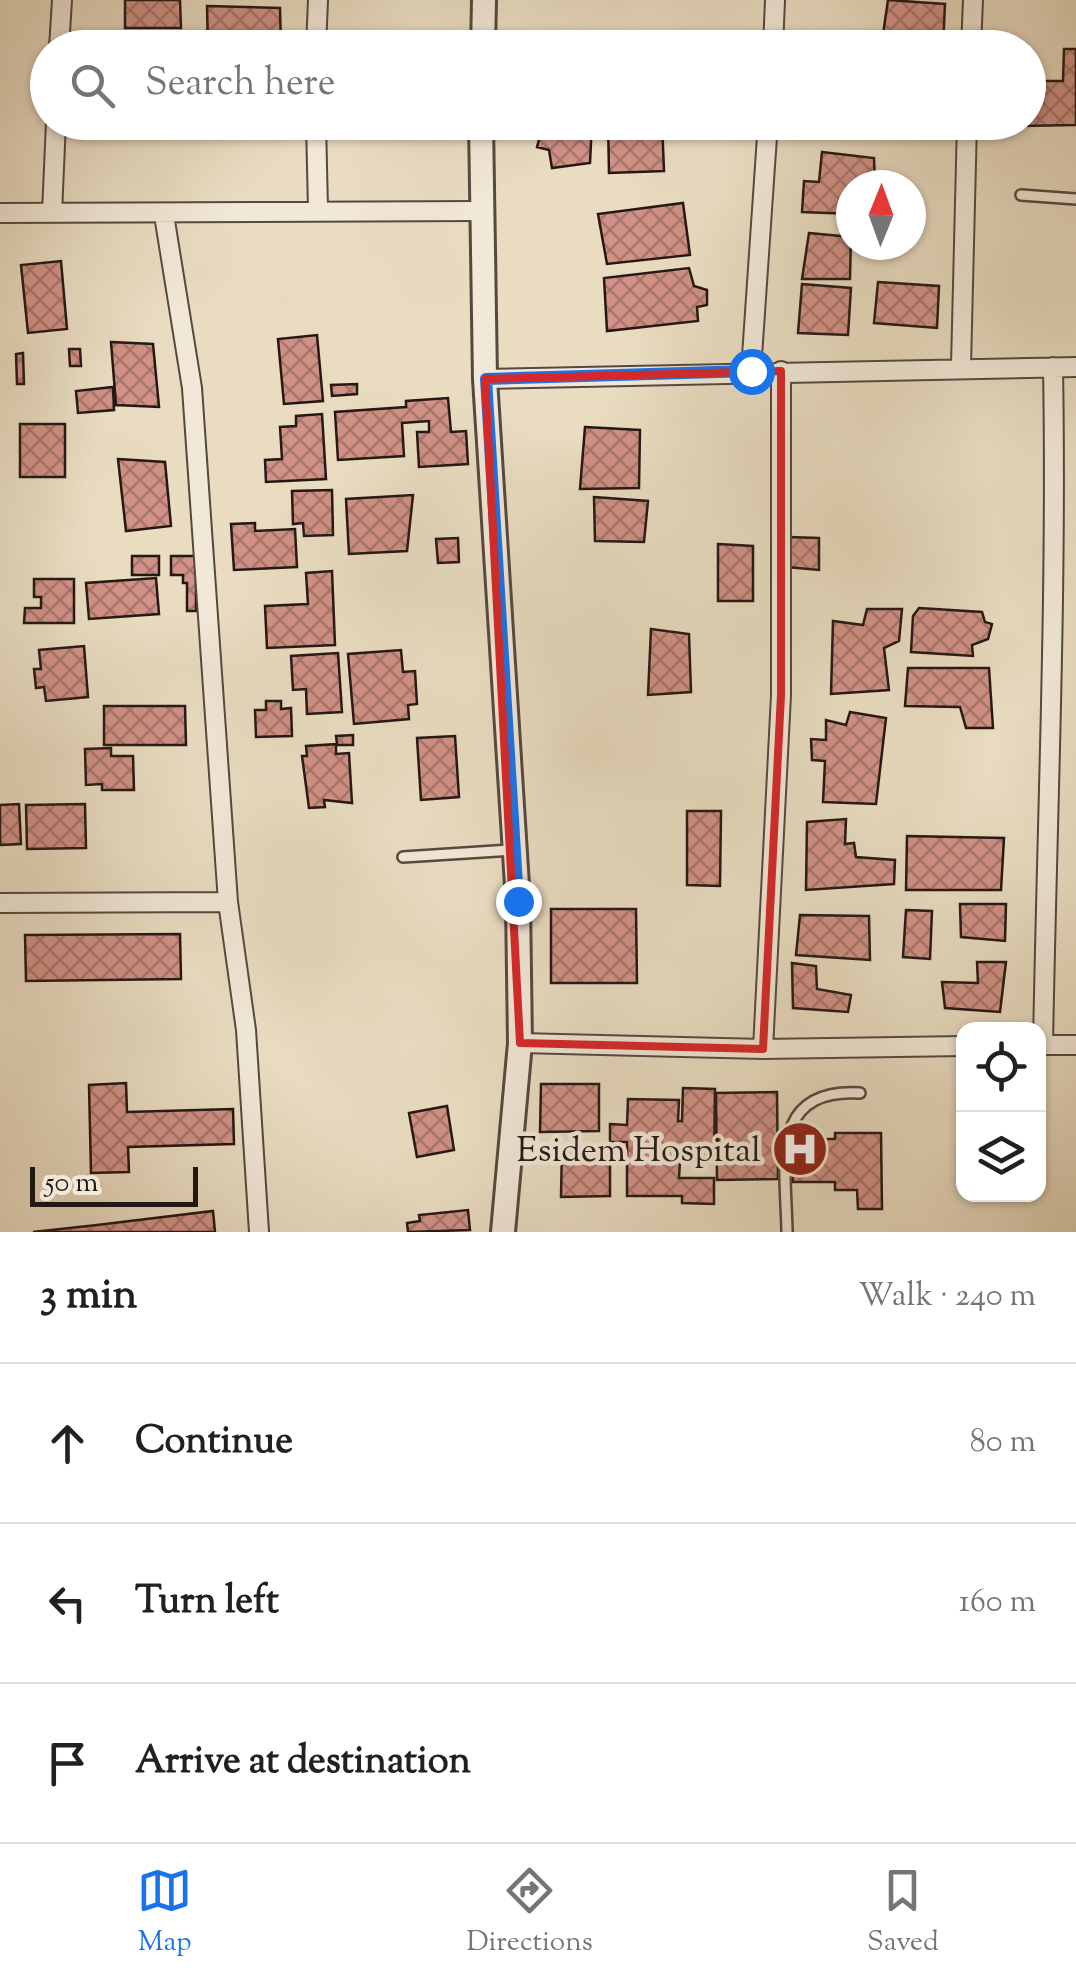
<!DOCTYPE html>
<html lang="en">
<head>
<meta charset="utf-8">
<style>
  body { margin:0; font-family:"Sorts Mill Goudy",serif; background:#f2f2f2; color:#202124 }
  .controls { position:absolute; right:30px; bottom:30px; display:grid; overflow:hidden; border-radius:20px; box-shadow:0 2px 8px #0004 }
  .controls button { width:90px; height:90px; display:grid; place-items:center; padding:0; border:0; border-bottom:2px solid #e0e0e0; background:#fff; color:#202124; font:50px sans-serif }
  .compass { position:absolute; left:836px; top:170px; width:90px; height:90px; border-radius:50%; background:#fff; box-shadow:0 2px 8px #0004; rotate:1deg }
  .scale { position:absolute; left:30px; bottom:25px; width:168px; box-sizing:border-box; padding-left:10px; border:5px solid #241814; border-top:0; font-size:28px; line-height:35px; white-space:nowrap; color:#241814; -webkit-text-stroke:8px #f1e8d7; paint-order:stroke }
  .stop { position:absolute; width:30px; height:30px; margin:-22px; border:8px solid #1a73e8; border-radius:50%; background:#fff }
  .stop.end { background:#1a73e8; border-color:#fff; box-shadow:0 2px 10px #0008 }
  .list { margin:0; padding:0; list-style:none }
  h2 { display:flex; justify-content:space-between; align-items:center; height:130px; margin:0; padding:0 40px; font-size:42px }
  h2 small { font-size:32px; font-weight:400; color:#757577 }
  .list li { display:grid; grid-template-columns:65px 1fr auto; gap:30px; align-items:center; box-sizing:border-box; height:160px; padding:0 40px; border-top:2px solid #e0e0e0 }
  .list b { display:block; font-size:38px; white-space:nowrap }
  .list em { font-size:32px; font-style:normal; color:#757577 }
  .icon { flex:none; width:55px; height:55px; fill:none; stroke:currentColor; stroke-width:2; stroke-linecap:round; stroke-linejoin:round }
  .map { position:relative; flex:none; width:1076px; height:1232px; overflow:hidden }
  .search { position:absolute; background:#fff; box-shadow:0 2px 8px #0004; left:30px; right:30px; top:30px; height:110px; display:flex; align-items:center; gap:25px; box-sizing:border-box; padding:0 35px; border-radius:55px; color:#757577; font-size:38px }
  .sheet { height:610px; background:#fff }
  nav { display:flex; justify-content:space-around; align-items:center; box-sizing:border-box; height:140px; border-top:2px solid #e0e0e0; background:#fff; font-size:28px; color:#757577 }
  nav a { display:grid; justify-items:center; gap:5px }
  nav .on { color:#1a73e8 }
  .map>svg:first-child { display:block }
</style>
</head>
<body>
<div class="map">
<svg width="1076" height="1232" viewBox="0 0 1076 1232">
  <defs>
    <pattern id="building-cross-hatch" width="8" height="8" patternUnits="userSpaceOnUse" patternTransform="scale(2.5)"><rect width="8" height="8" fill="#d19186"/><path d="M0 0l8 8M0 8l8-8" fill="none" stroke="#a9756c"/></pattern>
  </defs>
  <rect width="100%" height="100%" fill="#e9dcc1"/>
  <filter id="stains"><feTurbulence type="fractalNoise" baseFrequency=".002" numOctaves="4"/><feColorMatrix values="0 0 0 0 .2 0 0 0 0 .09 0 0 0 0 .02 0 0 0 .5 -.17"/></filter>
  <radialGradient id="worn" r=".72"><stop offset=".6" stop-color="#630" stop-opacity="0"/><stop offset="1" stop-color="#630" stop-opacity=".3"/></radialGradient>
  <path fill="url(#building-cross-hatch)" stroke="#241814" stroke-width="2.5" d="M125,0H180L181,28H125Z
    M888,0L945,4L943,48H881Z
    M207,6L280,8L281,48H208Z
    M523,34L560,35L559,48H521Z
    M1064,49H1076V125L1020,126L1028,122V81H1063Z
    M544,122H592L590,163L552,168L549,150L537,147Z
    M608,122H662L664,171L609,173Z
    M822,152L874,158L875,185H851V214L802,212L804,181L819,182Z
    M683,203L690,255L607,264L598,214Z
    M809,233L851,237L850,279H802Z
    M61,261L67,329L28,333L21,265Z
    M689,268L694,286L707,290V305L697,307L698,321L607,331L604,278Z
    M878,282L939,286L937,328L874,323Z
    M802,284L851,288L848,335L798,333Z
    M317,335L323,401L284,404L278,339Z
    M111,342L153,344L159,407L116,405Z
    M69,349H80L81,366H70Z
    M23,353L24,384H17L16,354Z
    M357,384V394L332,396L331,385Z
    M113,387L114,410L78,413L76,391Z
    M448,398L451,432L466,431L468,464L419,467L417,432H429V421L402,423L404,456L338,460L335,412L406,407V401Z
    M322,414L326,479L266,482L265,460L282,459L280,427L296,426V416Z
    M20,424H65V477H20Z
    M585,427L640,430L639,488L580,489Z
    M118,459L165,462L171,526L126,531Z
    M332,490L333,535L304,536L303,523L293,524L292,491Z
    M413,495L407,551L349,554L346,499Z
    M594,497L648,501L644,542L595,541Z
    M255,523V531L295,529L297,567L234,570L231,524Z
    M788,537L819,538V570L787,567Z
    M458,538L459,562L438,563L436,539Z
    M718,544L753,546V601H718Z
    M132,556H159V575H132Z
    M171,556H196V611H187V583H183V575H171Z
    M332,571L335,645L267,648L265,606L308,604L306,573Z
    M156,578L159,614L89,619L86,583Z
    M34,579H74V623H24L25,608H41V597H34Z
    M919,608L982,612L985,622L992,624L988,639L972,645L973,656L911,652L913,616Z
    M867,609H902L899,641L884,648L889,690L831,694L833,621L863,625Z
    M651,629L689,634L691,692L648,695Z
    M84,646L88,697L46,701L44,687L36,688L34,669H41L39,650Z
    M401,650L403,672L415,671L417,704L408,705L409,719L354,724L348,654Z
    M338,653L342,712L307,714L306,689L293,690L291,656Z
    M908,668H989L993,728H966L960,707L905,706Z
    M266,701H281V709L291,708L292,736L256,737L255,710H266Z
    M104,706H185L186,745H104Z
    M850,712L886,718L876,804L823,802L825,761L812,760L811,739L826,740V720L846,725Z
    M353,735V745H336V754L349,753L352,803L324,800L325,807L309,808L302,756H307L306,746L337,744L336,736Z
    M455,736L459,797L421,800L417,738Z
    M111,748V756H133L134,790H102V784L86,785L85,749Z
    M19,804L21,844L0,845V805Z
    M85,804L86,848L27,849L26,805Z
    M687,811H721L720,886L687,885Z
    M846,819L845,844L854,843L856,857L895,860L894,884L806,890L807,822Z
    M907,836L1004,838L1001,890H906Z
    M960,904H1006L1005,941L961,937Z
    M551,909H636L637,983H551Z
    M906,910L932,911L930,959L903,957Z
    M800,915L869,916L870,960L796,955Z
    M180,934L181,979L26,981L25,935Z
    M977,962H1006L1000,1012L945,1008L942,982L978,983Z
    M792,963L816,966L817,989L851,995L848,1012L793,1008Z
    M126,1083L127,1112L233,1109L234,1144L128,1147L129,1172L91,1173L89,1085Z
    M541,1084H599V1131L540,1132Z
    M683,1088L715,1089L714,1162L680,1161L679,1178H714V1204L682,1203V1196H627V1142H610V1124L627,1125L628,1099L679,1100L678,1121H682Z
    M777,1092L778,1179L717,1180L716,1093Z
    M447,1106L454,1150L417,1157L409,1113Z
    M835,1133H881L882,1209H858L857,1190H835V1182H793L792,1146H812V1139H835Z
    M610,1146V1196L561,1197L562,1147Z
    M468,1210L470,1230L408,1232L407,1223L420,1221L419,1215Z
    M213,1211L215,1232H33L97,1225Z"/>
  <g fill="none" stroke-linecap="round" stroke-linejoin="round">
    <g stroke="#55493f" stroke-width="14">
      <path id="service" d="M1021,195L1076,199
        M403,857L512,850
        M787,1232C786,1166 768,1088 860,1093"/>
    </g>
    <g stroke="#55493f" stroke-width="22">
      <path id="minor" d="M59,48L62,0
        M316,48L318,0
        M773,48L775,0
        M971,48L973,0
        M316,122L318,210
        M0,213L480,211
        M52,213L56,122
        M164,215L192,388L228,902L246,1030L259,1232
        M961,366L967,122
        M751,371L768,122
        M485,379L1076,367
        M0,903L228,902
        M520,1043L763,1049L964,1046
        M1038,1045H1076
        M1043,1045C1047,819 1057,593 1053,367
        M763,1049L781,695V371"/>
    </g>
    <g stroke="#55493f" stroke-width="28">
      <path id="tertiary" d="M483,48L484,0
        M481,122L485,379L518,901L520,1043L503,1232"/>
    </g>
    <use href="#service" stroke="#f1e8d7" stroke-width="9"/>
    <use href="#minor" stroke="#f1e8d7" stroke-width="18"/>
    <use href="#tertiary" stroke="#f1e8d7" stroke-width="22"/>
  </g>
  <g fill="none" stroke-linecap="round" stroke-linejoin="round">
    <path stroke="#1a73e8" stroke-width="12" d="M518,901L486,379L751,371"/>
  </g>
  <path fill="none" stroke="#d62828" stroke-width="8" stroke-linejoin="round" d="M781,371V695L763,1049L520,1043L485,379Z"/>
  <defs>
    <g id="hospital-disc" transform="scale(2.875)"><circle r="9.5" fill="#8f2418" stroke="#f1e8d7"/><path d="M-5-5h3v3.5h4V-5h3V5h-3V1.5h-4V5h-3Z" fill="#fff"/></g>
  </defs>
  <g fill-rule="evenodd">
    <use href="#hospital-disc" x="800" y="1149"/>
  </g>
  <g text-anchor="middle" stroke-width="9" stroke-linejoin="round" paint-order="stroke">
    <g font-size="35" fill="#241814" stroke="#f1e8d7" text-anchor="end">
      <text x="761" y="1161">Esidem Hospital</text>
    </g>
  </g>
  <rect width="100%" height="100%" filter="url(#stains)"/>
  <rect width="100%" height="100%" fill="url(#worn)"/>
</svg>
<div class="controls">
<button><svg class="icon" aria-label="locate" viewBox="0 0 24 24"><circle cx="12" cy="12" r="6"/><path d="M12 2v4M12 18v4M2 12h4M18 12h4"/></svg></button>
<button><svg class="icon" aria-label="layers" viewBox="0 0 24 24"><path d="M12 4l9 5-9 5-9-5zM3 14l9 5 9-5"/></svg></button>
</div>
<svg class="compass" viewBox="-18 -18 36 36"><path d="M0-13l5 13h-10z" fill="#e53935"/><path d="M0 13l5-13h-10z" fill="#757577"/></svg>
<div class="scale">50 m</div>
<div class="stop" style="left:751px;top:371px"></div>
<div class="stop end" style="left:518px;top:901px"></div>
<div class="search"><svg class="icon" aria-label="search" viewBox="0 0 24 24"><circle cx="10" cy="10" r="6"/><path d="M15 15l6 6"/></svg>Search here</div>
</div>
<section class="sheet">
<h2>3 min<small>Walk · 240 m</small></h2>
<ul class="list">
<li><svg class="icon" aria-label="ahead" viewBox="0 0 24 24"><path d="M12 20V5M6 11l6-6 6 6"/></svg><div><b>Continue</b></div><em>80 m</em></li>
<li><svg class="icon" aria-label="left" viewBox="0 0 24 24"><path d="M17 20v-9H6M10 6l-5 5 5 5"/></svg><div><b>Turn left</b></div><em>160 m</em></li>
<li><svg class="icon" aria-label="arrive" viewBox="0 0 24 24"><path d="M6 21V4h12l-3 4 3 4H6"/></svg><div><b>Arrive at destination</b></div></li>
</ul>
</section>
<nav>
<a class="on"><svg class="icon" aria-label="map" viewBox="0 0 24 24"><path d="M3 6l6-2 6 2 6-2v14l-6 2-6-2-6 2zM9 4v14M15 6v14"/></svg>Map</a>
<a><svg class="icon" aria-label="directions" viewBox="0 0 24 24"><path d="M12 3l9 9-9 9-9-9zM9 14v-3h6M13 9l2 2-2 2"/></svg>Directions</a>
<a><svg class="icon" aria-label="saved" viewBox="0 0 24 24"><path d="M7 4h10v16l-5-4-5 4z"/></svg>Saved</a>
</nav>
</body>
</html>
